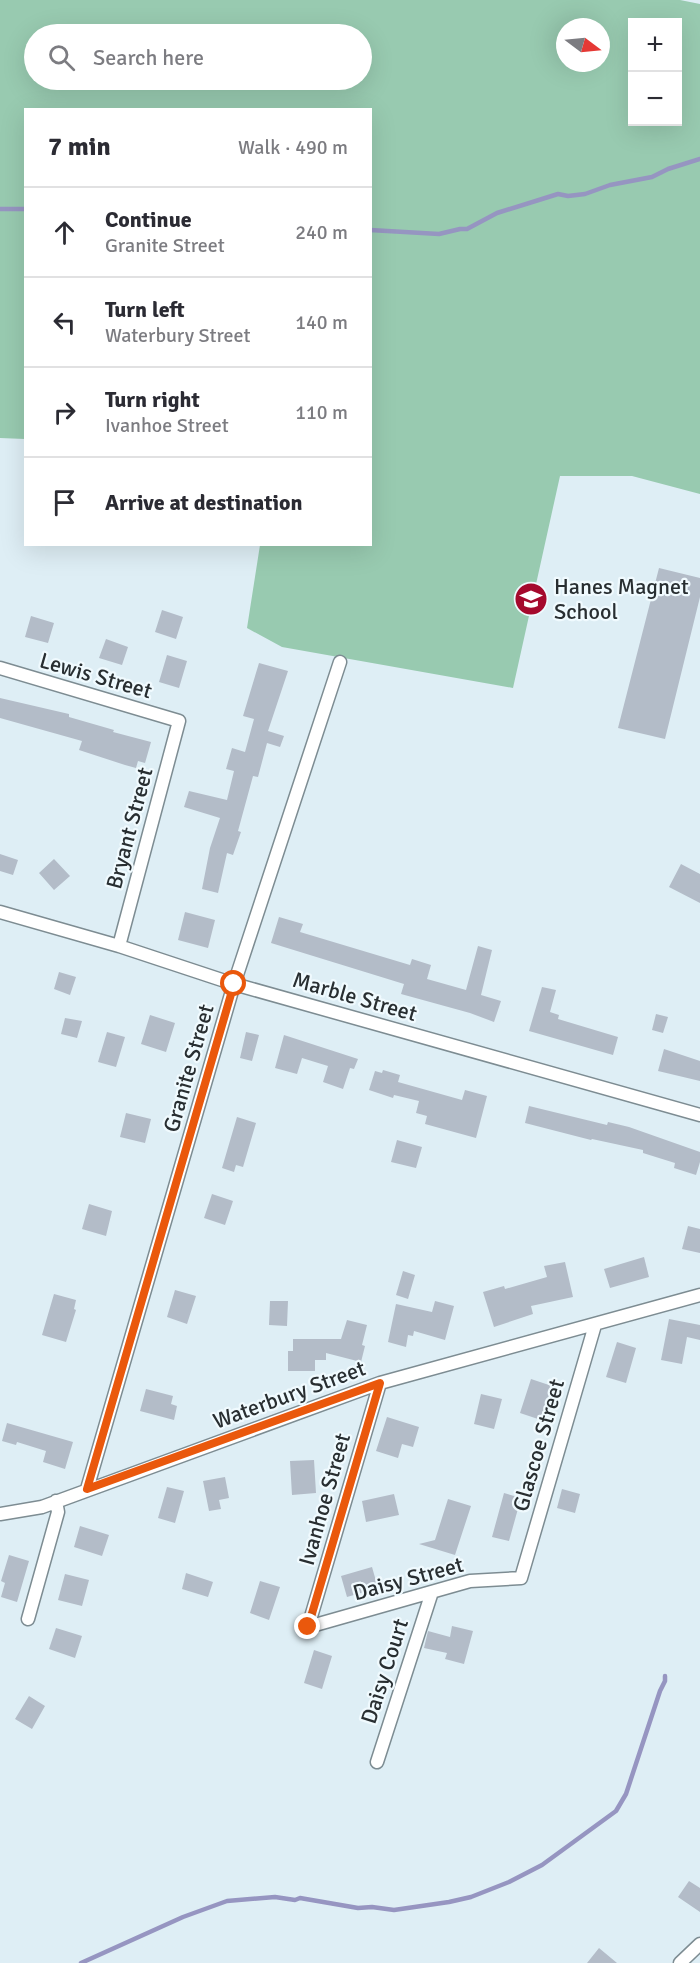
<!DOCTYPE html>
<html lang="en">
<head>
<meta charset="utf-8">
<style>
  body { margin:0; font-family:Signika,sans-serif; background:#f2f2f3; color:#2b2b33 }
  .controls { position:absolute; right:18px; top:18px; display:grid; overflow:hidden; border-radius:0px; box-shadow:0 6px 24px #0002 }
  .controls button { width:54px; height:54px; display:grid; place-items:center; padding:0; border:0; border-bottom:2px solid #e1e1e2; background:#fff; color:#2b2b33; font:30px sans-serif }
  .compass { position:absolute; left:556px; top:18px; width:54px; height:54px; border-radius:50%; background:#fff; box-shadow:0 6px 24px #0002; rotate:106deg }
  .stop { position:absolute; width:18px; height:18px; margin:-14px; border:4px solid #ea580c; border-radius:50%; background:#fff }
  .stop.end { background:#ea580c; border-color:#fff; box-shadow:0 2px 6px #0008 }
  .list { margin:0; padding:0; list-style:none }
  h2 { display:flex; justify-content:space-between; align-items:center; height:78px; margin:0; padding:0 24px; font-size:26px }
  h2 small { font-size:20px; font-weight:400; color:#7c7c81 }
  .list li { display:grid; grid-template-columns:39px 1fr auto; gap:18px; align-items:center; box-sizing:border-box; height:90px; padding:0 24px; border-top:2px solid #e1e1e2 }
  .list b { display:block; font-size:22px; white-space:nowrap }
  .list p { margin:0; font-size:20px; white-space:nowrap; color:#7c7c81 }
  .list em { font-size:20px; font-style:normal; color:#7c7c81 }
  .icon { flex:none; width:33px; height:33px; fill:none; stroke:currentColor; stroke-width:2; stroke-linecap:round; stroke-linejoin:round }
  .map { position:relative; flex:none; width:700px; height:1963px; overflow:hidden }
  .search { position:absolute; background:#fff; box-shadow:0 6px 24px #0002; left:24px; top:24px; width:348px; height:66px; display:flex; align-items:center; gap:15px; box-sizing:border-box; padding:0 21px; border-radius:33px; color:#7c7c81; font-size:22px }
  .panel { position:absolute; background:#fff; box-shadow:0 6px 24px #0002; left:24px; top:108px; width:348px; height:438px; border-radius:0px }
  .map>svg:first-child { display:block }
</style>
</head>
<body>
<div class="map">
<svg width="700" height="1963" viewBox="0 0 700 1963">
  <rect width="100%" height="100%" fill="#deeef5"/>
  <path fill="#98cab0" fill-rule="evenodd" d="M0,0H680L700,4V494L632,476H560L513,688L282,647L247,628L260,545L370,544V110H26L25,439L0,438ZM632,22H678V122H632ZM565,27H601V63H565ZM34,34H362V80H34Z"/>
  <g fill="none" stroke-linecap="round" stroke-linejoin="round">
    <path stroke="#9695c1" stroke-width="4.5" d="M0,209H26
      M370,230L439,234L460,229H467L497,213L558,194L568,196L585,194L610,185L652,177L668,169L700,159
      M81,1963L183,1917L227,1901L275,1897L295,1900L300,1898L358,1908L372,1907L394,1910L449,1902L471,1897L509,1882L542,1865L616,1811L626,1794L660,1691L665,1681V1676"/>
  </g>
  <path fill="#b3bcc8" d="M659,568L700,578V597L665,739L618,728Z
    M162,610L183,617L176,639L155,632Z
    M31,616L54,623L48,643L25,637Z
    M106,639L128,647L122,665L99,658Z
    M167,655L187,661L179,688L159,682Z
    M259,663L288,671L268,731L284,736L280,747L267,743L258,777L253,776L238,831L241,832L233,855L227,853L218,893L202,889L210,848L220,818L184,807L189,791L227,800L234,771L226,769L232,748L245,752L254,719L243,716Z
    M0,698L69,714V717L114,730L113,732L151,742L145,763L138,761L136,768L125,765L79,750L82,741L0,718Z
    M0,854L18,860L13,875L0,871Z
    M54,859L70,876L54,890L39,873Z
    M681,864L700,874V903L669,887Z
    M185,912L215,920L208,948L178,940Z
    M279,917L303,924L300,932L410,965L412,959L431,965L427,979L466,990L478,946L492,950L481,995L501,1001L494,1022L470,1013L401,994L404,984L271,943Z
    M59,972L76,977L70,995L54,989Z
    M542,987L556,990L550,1012L559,1015L558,1019L618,1037L613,1055L529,1031Z
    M656,1014L668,1017L663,1033L652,1030Z
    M150,1015L175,1023L166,1052L141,1044Z
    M65,1018L82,1021L77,1038L61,1034Z
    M107,1032L125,1037L116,1067L98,1062Z
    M246,1032L259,1035L252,1061L240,1058Z
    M284,1035L358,1059L354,1069L350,1068L343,1089L323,1082L328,1066L302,1058L297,1074L275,1068Z
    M664,1049L700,1061V1081L658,1071Z
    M383,1070L400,1075L398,1082L462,1100L465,1090L487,1096L476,1138L425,1124L427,1116L416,1113L419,1101L394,1095L393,1098L369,1090L375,1071L382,1073Z
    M529,1106L607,1125L608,1122L629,1127L700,1152V1162L696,1175L674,1168L675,1163L643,1153V1150L592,1139L591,1140L525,1123Z
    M126,1113L151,1119L145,1143L120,1137Z
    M237,1117L256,1123L243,1167L236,1165L234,1172L222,1168Z
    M397,1140L422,1147L416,1168L391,1162Z
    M212,1194L233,1201L225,1225L204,1218Z
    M89,1204L112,1211L106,1236L82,1229Z
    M688,1226L700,1229V1253L682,1249Z
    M644,1257L649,1277L610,1288L604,1269Z
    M565,1262L573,1297L531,1306L533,1314L494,1327L483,1292L504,1286L505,1289L547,1277L544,1266Z
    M403,1271L415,1275L408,1299L396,1295Z
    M175,1290L196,1296L187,1324L167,1317Z
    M54,1294L76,1300L74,1309L76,1310L66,1342L42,1335Z
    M270,1301H288L287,1326L269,1325Z
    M435,1301L454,1306L445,1340L414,1331L413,1336L408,1335L406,1347L388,1342L396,1304L432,1312Z
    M669,1319L700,1325V1340L687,1337L682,1364L661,1360Z
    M347,1320L367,1325L362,1345L365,1346L361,1362L326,1353V1360H315V1371H288V1351H293V1339H341Z
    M617,1342L636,1348L626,1383L606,1377Z
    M531,1379L552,1386L541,1420L520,1413Z
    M146,1389L173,1396L171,1404L177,1406L174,1420L140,1411Z
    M481,1394L502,1399L494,1429L474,1424Z
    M387,1417L419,1427L413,1447L402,1444L398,1458L376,1451Z
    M7,1423L73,1442L65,1469L43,1462L46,1451L17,1442L16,1445L2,1441Z
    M314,1460L316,1493L292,1495L290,1461Z
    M225,1477L229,1498L219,1500L221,1509L209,1511L203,1481Z
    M167,1487L184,1491L175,1523L158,1518Z
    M562,1489L580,1494L575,1513L557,1508Z
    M504,1493L521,1498L509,1541L492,1537Z
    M394,1494L399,1515L366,1522L362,1501Z
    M448,1499L471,1506L455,1555L419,1544L435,1540Z
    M80,1526L109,1535L102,1556L74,1547Z
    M9,1555L29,1561L17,1602L1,1597L5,1583L1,1581Z
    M372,1567L378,1588L347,1597L341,1576Z
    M186,1573L213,1582L208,1597L182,1589Z
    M65,1574L89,1580L82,1606L58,1600Z
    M260,1581L280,1587L269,1620L250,1613Z
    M452,1626L473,1631L464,1664L445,1659L447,1653L424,1648L428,1631L450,1637Z
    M56,1628L82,1636L75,1658L49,1649Z
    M314,1650L332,1656L322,1689L304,1683Z
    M29,1696L45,1706L32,1729L15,1719Z
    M689,1881L700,1888V1912L678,1897Z
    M599,1948L617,1963H587Z"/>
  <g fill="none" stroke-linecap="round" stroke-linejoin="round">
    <g stroke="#7d8c92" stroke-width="15">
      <path id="minor" d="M0,668L179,721L119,946
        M0,912L119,946L234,984L700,1115
        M87,1489L234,984L340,662
        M0,1514L42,1507L380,1383L700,1295
        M28,1619L58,1512L56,1501
        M308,1627L470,1581L521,1578L595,1325
        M308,1627L380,1383
        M377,1762L432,1592
        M680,1963L700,1944"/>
    </g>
    <use href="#minor" stroke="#fff" stroke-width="12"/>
  </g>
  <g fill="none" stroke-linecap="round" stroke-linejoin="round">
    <path stroke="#ea580c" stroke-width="8" d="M234,984L87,1489L380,1383L308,1627"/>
  </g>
  <defs>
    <g id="school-disc" transform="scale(1.725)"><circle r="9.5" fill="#a5092d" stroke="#f0fafe"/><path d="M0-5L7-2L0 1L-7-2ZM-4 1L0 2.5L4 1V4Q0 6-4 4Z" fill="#fff"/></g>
  </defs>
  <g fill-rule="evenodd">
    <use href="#school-disc" x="531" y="599"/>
  </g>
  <g text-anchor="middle" stroke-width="4.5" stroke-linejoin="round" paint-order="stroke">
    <g font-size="22" fill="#282e31" stroke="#f0fafe" text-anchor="start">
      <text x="554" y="594">Hanes Magnet<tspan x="554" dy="25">School</tspan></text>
    </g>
    <g font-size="22" fill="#282e31" stroke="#f0fafe">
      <text transform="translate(96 675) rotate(16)" y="8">Lewis Street</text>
      <text transform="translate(129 828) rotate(-75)" y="8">Bryant Street</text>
      <text transform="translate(355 996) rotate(16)" y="8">Marble Street</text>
      <text transform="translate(188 1068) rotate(-74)" y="8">Granite Street</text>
      <text transform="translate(289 1394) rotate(-20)" y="8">Waterbury Street</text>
      <text transform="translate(538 1445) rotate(-74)" y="8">Glascoe Street</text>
      <text transform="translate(324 1499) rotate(-74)" y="8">Ivanhoe Street</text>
      <text transform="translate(408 1578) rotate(-15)" y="8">Daisy Street</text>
      <text transform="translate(384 1671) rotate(-72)" y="8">Daisy Court</text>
    </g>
  </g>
</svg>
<div class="controls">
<button>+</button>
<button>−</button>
</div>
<svg class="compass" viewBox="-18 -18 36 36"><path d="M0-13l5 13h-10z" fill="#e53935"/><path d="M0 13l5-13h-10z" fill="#7c7c81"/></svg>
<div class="stop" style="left:234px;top:984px"></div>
<div class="stop end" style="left:308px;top:1627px"></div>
<div class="search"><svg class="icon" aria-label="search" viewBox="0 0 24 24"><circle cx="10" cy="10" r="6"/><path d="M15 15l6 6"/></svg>Search here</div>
<section class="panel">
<h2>7 min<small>Walk · 490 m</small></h2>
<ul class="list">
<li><svg class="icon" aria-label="ahead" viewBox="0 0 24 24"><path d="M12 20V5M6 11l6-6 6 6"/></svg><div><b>Continue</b><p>Granite Street</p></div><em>240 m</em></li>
<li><svg class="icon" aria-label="left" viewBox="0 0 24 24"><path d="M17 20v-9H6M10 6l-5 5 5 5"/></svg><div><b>Turn left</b><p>Waterbury Street</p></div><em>140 m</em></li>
<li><svg class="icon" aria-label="right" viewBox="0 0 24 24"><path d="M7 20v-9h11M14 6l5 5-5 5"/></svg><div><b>Turn right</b><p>Ivanhoe Street</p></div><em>110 m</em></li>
<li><svg class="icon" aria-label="arrive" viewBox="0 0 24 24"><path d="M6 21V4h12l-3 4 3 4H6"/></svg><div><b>Arrive at destination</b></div></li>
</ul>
</section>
</div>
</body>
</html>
